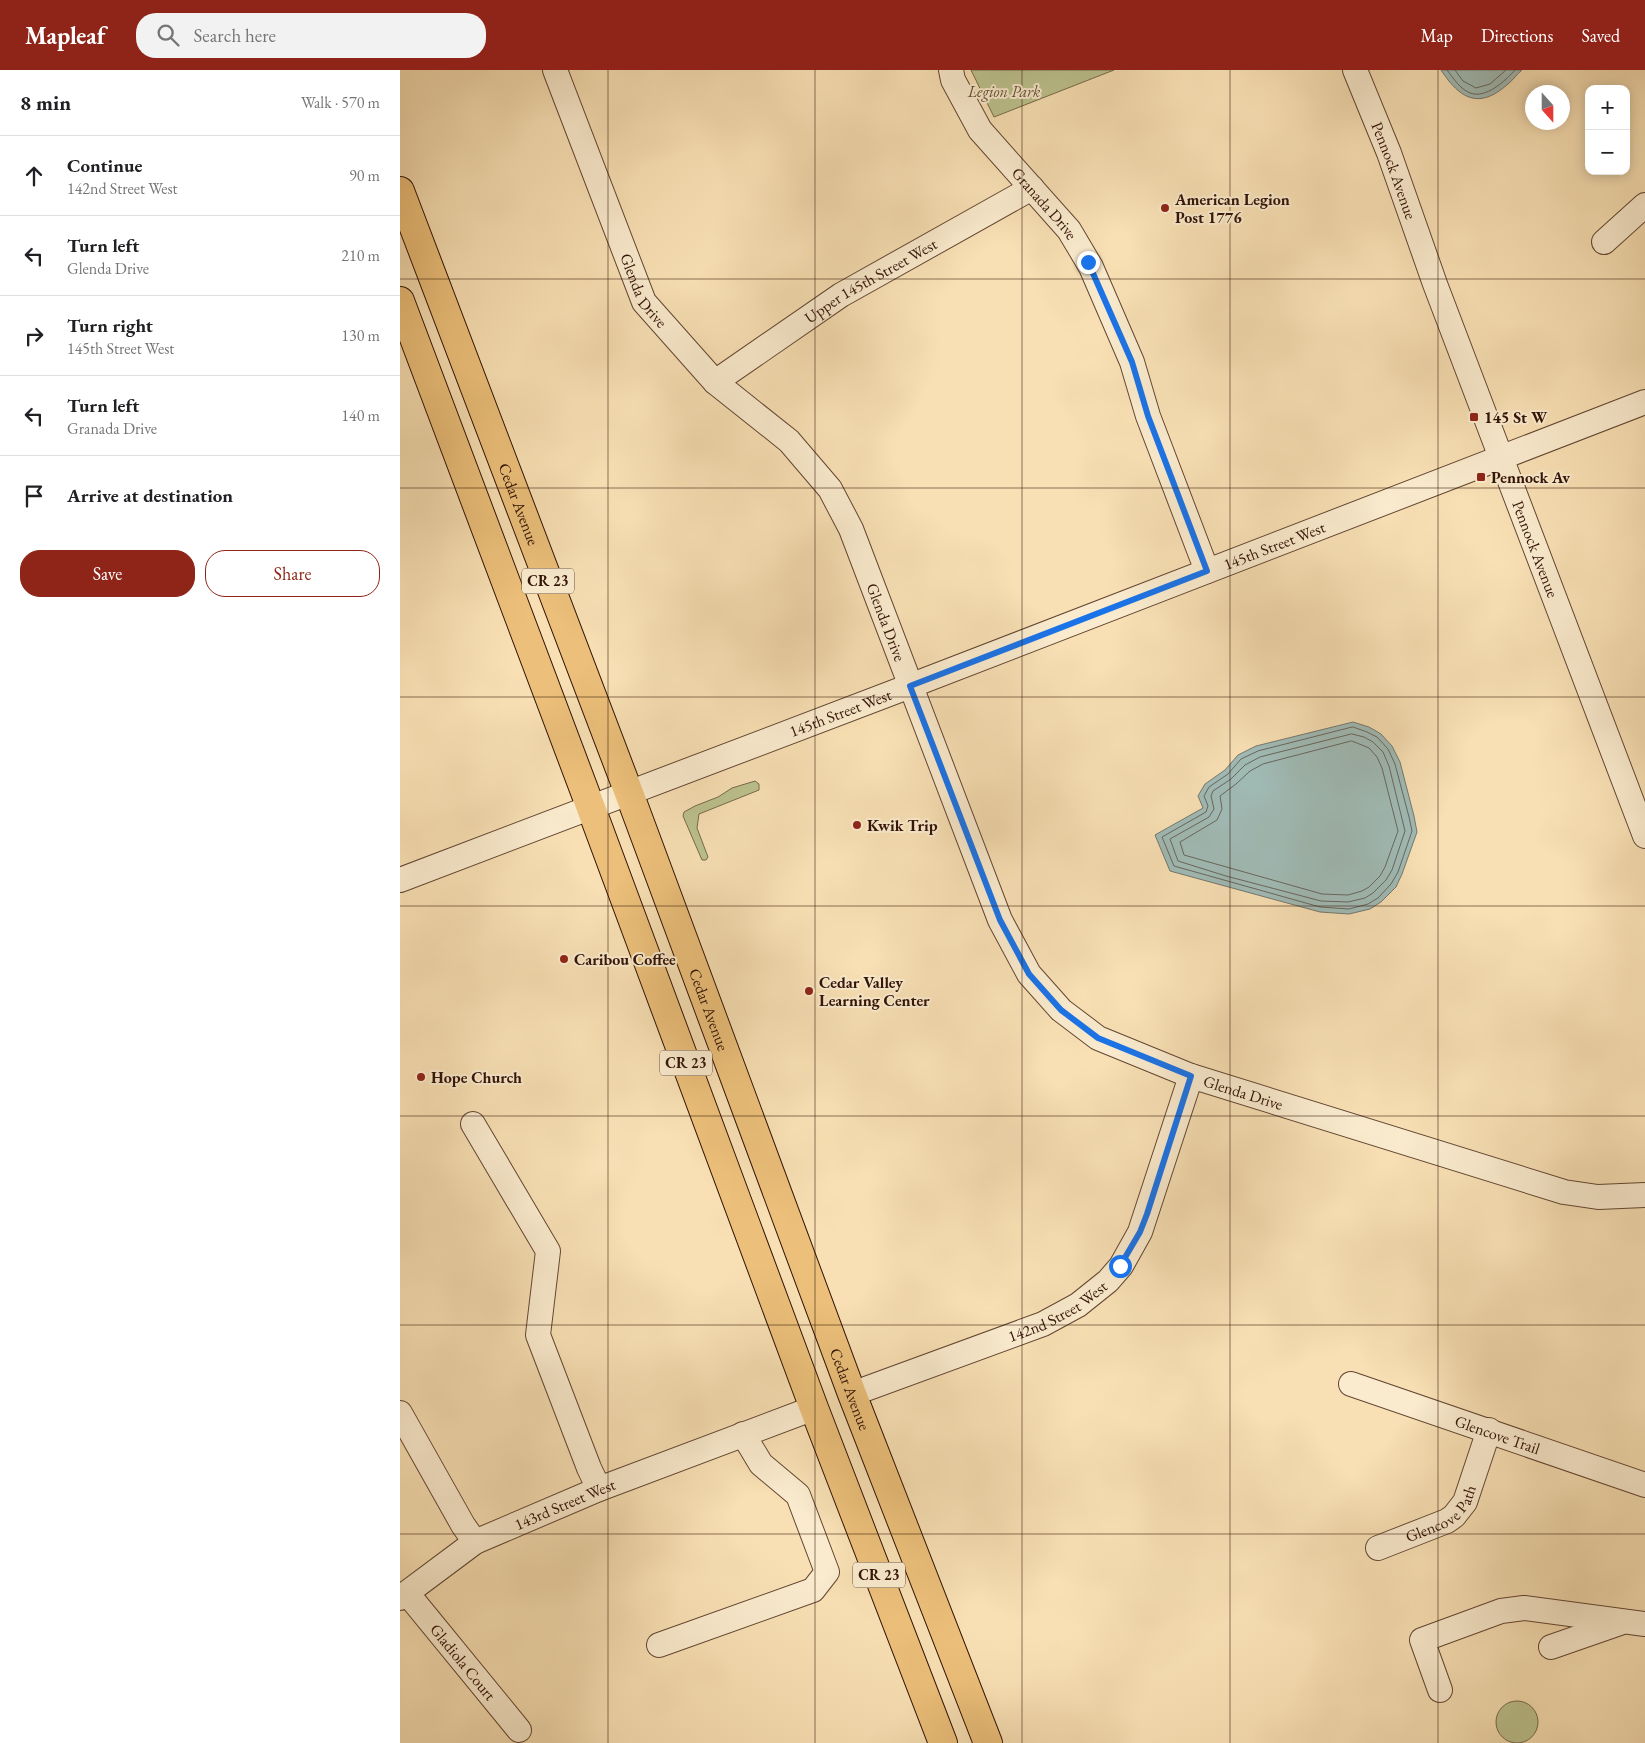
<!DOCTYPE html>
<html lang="en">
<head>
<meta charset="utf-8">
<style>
  body { margin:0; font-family:"EB Garamond",serif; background:#f2f2f2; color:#202124 }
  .controls { position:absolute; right:15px; top:15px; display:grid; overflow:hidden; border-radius:10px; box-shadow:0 2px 12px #0003 }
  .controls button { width:45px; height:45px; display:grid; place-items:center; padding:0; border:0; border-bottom:1px solid #e0e0e0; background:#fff; color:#202124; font:25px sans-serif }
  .compass { position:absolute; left:1125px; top:15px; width:45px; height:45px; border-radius:50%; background:#fff; box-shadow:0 2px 12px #0003; rotate:159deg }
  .stop { position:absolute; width:15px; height:15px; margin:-11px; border:4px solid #1a73e8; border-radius:50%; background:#fff }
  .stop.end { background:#1a73e8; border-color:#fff; box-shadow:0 1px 5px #0008 }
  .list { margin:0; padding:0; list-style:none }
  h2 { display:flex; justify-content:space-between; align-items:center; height:65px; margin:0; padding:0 20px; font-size:21px }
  h2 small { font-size:16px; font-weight:400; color:#757577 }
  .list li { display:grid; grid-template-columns:32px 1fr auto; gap:15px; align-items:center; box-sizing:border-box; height:80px; padding:0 20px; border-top:1px solid #e0e0e0 }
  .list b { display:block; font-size:19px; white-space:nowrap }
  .list p { margin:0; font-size:16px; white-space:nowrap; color:#757577 }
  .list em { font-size:16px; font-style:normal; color:#757577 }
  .actions { display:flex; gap:10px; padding:15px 20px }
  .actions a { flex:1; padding:11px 0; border:1px solid #8f2418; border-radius:20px; text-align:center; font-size:18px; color:#8f2418 }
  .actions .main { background:#8f2418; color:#fff }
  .icon { flex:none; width:28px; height:28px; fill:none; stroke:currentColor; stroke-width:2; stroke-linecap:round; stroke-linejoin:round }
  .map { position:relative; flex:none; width:1245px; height:1673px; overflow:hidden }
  header { display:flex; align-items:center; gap:30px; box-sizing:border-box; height:70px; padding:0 25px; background:#8f2418; color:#fff }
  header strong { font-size:24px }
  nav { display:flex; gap:28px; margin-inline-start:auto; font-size:18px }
  .search { width:350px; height:45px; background:#f2f2f2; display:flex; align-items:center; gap:12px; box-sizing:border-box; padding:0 18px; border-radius:20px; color:#757577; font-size:19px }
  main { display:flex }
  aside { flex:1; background:#fff }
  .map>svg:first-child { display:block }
</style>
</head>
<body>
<header>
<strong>Mapleaf</strong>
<div class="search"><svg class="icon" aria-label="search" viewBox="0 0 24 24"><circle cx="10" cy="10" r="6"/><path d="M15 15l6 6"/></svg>Search here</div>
<nav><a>Map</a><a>Directions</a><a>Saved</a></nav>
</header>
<main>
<aside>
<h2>8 min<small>Walk · 570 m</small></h2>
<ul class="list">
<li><svg class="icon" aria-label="ahead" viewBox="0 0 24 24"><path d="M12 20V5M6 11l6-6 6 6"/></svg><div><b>Continue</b><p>142nd Street West</p></div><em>90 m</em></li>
<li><svg class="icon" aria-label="left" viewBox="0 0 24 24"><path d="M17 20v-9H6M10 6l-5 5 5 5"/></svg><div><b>Turn left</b><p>Glenda Drive</p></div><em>210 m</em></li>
<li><svg class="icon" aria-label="right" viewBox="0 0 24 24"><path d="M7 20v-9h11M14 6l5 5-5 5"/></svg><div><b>Turn right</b><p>145th Street West</p></div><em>130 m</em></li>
<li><svg class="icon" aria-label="left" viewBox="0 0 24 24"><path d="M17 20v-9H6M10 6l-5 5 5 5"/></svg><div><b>Turn left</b><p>Granada Drive</p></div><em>140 m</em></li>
<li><svg class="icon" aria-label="arrive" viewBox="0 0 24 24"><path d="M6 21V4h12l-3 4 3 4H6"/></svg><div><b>Arrive at destination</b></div></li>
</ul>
<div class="actions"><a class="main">Save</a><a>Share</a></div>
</aside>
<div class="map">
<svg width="1245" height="1673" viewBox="0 0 1245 1673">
  <rect width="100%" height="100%" fill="#f8e0b4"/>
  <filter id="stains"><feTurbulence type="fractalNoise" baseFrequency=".004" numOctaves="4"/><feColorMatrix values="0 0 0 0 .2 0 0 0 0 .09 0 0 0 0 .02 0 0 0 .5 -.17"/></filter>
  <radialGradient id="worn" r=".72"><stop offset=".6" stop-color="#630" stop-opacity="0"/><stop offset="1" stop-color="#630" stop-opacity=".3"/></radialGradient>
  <path fill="#bcc28e" stroke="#766a4a" d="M571,0H714L594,47Z
    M355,711L359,714V720L299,744L297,758L308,787L306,790H302L283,746L284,742L295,736L318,727L332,718Z
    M1096 1652a21 21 0 1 1 42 0a21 21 0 1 1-42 0Z"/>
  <path fill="#a0bbb6" stroke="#747770" d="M1041,0H1122C1117,4 1113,10 1108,14C1079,40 1060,29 1041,0Z
    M953,652L969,657L981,664L992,676L1000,692L1014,746L1017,762L1002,804L996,817L981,832L970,839L949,844L920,842L770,801L755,765L803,738L798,726L805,714L825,700L838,685L856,676Z"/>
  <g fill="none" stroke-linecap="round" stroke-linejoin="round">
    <path stroke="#68665e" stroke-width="1" d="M1047,0C1054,9 1060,19 1070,23C1086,29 1105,11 1115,0
      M1055,0L1063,11L1076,18L1090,14L1106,0
      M953,657L967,662L977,667L988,679L995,694L1009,747L1012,761L998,802L991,814L978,828L968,834L949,839L920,837L774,796L762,767L806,742L808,736L804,726L809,717L828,704L841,689L858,681Z
      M952,664L964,667L973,672L983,682L989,696L1005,761L992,800L986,810L973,823L965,828L948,832L921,831L826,806L778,791L770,769L809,747L814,739L811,726L813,721L831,709L845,695L860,687Z
      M952,671L969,678L977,687L982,698L998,761L985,797L980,806L969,817L962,821L948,825L922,824L784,785L780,772L817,750L822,739L820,726L836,714L850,701L863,694Z"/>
    <g stroke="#634632" stroke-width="26">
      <g id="minor">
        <path id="s1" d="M155,0L244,232L315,312L389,371L430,419L451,459L600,850L629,904L661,940L698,968L791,1006L1164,1122L1198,1127L1245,1125"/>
        <path id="s2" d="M551,0L553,10L580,60L669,160L691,197L732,292L748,346L807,501"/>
        <path id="s3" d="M955,0L989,83L1035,214L1245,766"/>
        <path d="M1204,172L1245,135"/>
        <path id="s4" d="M315,312L441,225L632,118"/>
        <path id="s5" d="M0,810L510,616L1245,332"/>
        <path d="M73,1054L148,1181L138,1265L189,1398L199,1419"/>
        <path id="s6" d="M951,1314L1245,1415"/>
        <path id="s7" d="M452,1324L643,1254L678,1235L708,1211L721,1196L740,1162L791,1006"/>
        <path d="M0,1343L63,1455L75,1472"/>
        <path id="s8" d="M978,1478L1047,1451L1054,1446L1065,1432L1089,1360"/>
        <path id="s9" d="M7,1523L119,1660"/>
        <path id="s10" d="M0,1528L75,1472L199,1419L414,1338"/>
        <path d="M259,1575L413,1520L427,1502L398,1425L361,1394L343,1364"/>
        <path d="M1151,1577L1220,1553"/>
        <path d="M1040,1620L1022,1570L1101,1541L1124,1538L1245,1554"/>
      </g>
    </g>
    <g stroke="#311206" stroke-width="30">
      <g id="highway">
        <path id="s11" d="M0,121L229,723L452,1324L588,1673"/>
        <path d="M0,231L191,738L414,1338L543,1673"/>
      </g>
    </g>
    <use href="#minor" stroke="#faebce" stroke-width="24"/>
    <use href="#highway" stroke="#ecc07a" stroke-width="28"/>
  </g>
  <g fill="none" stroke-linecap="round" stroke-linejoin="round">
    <path stroke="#1a73e8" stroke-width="6" d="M688,192L732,292L748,346L807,501L510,616L600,850L629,904L661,940L698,968L791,1006L747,1144L740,1162L720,1196"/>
  </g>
  <path fill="none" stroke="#311206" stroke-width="1" stroke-opacity="0.55" d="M208,0V1673M415,0V1673M622,0V1673M830,0V1673M1038,0V1673M0,209H1245M0,418H1245M0,627H1245M0,836H1245M0,1046H1245M0,1255H1245M0,1464H1245"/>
  <g fill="#8f2418" stroke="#faebce" stroke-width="2">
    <circle cx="765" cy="138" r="5"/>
    <rect x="1069" y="342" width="10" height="10" rx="2.5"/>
    <rect x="1076" y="402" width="10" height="10" rx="2.5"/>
    <circle cx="457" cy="755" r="5"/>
    <circle cx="164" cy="889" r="5"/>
    <circle cx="409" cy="921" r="5"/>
    <circle cx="21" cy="1007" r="5"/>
  </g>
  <g text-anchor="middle" stroke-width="4" stroke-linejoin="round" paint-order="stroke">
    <g fill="#faebce" stroke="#6d5342" stroke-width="1">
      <rect x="122" y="498.5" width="52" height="25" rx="4"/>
      <rect x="260" y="980.5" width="52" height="25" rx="4"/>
      <rect x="453" y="1492.5" width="52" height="25" rx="4"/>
    </g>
    <g font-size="15" font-weight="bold" fill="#311206">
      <text x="148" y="516">CR 23</text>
      <text x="286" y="998">CR 23</text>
      <text x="479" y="1510">CR 23</text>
    </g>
    <g font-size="16" font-style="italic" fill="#625036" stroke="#faebce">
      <text x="604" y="27">Legion Park</text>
    </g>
    <g font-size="16" fill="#311206" stroke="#faebce">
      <text dy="6" stroke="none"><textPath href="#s3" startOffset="108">Pennock Avenue</textPath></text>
      <text dy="6" stroke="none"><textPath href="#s2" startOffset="165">Granada Drive</textPath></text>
      <text dy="6" stroke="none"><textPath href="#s4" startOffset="186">Upper 145th Street West</textPath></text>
      <text dy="6" stroke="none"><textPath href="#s1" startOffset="238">Glenda Drive</textPath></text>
      <text dy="6" stroke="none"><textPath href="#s11" startOffset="335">Cedar Avenue</textPath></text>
      <text dy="6" stroke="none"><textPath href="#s5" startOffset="936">145th Street West</textPath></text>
      <text dy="6" stroke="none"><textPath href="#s3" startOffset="512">Pennock Avenue</textPath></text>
      <text dy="6" stroke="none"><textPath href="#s1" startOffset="658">Glenda Drive</textPath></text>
      <text dy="6" stroke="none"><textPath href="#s5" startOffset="471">145th Street West</textPath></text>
      <text dy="6" stroke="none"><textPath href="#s11" startOffset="875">Cedar Avenue</textPath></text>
      <text dy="6" stroke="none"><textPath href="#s1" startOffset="1288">Glenda Drive</textPath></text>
      <text dy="6" stroke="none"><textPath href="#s7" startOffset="222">142nd Street West</textPath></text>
      <text dy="6" stroke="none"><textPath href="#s11" startOffset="1280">Cedar Avenue</textPath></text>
      <text dy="6" stroke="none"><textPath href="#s6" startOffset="155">Glencove Trail</textPath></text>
      <text dy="6" stroke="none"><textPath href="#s10" startOffset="191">143rd Street West</textPath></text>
      <text dy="6" stroke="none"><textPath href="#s8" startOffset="74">Glencove Path</textPath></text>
      <text dy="6" stroke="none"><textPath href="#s9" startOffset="89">Gladiola Court</textPath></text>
    </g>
    <g font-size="16" font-weight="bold" fill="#311206" stroke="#faebce" text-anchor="start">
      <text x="775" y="135">American Legion<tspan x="775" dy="18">Post 1776</tspan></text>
      <text x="1084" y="353">145 St W</text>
      <text x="1091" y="413">Pennock Av</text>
      <text x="467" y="761">Kwik Trip</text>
      <text x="174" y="895">Caribou Coffee</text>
      <text x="419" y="918">Cedar Valley<tspan x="419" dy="18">Learning Center</tspan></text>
      <text x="31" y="1013">Hope Church</text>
    </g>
  </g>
  <rect width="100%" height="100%" filter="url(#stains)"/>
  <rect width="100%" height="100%" fill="url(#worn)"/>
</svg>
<div class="controls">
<button>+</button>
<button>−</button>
</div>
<svg class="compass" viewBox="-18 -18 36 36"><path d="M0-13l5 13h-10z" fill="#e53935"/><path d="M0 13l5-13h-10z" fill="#757577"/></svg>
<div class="stop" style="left:720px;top:1196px"></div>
<div class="stop end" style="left:688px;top:192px"></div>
</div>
</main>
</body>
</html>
